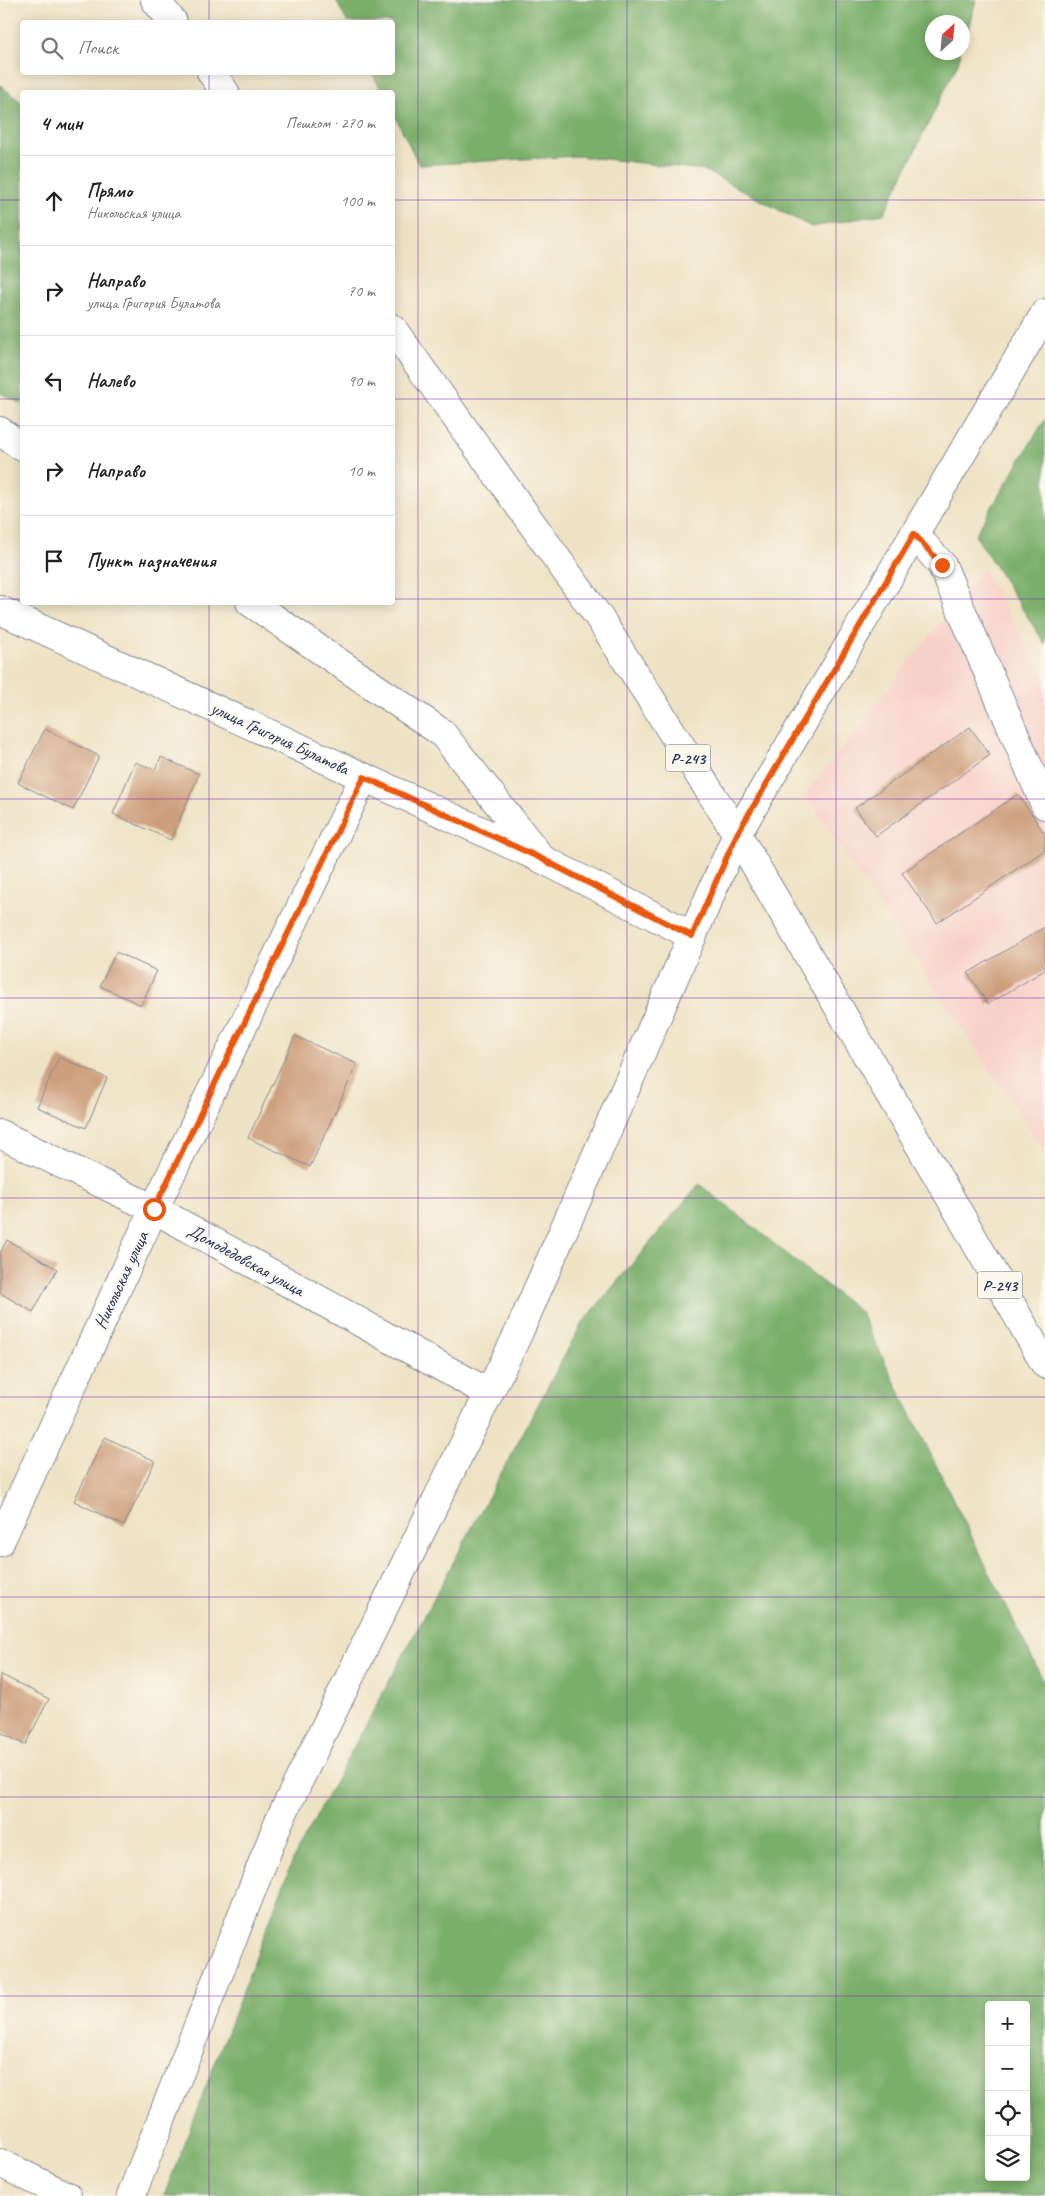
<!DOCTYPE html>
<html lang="ru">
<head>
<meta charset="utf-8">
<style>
  body { margin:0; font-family:Caveat,sans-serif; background:#f2f2f2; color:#222 }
  .controls { position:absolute; right:15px; bottom:15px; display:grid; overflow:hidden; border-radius:5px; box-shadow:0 2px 12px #0003 }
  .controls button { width:45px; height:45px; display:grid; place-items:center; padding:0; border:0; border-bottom:1px solid #e0e0e0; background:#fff; color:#222; font:25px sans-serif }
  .compass { position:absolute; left:925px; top:15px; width:45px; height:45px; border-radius:50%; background:#fff; box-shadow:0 2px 12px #0003; rotate:26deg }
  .stop { position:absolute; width:15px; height:15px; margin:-11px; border:4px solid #ea580c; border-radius:50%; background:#fff }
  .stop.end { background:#ea580c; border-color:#fff; box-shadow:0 1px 5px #0008 }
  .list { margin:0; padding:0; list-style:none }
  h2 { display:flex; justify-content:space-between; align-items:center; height:65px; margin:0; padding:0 20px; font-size:21px }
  h2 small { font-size:16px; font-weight:400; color:#767676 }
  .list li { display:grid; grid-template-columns:32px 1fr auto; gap:15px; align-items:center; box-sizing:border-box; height:90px; padding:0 20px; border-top:1px solid #e0e0e0 }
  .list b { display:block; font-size:19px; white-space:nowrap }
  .list p { margin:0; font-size:16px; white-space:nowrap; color:#767676 }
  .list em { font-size:16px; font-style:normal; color:#767676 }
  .icon { flex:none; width:28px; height:28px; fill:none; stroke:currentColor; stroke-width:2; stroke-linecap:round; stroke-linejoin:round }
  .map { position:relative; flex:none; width:1045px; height:2196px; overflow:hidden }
  .search { position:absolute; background:#fff; box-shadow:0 2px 12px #0003; left:20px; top:20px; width:375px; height:55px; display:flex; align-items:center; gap:12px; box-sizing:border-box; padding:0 18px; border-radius:5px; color:#767676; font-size:19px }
  .panel { position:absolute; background:#fff; box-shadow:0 2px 12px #0003; left:20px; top:90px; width:375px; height:515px; border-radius:5px }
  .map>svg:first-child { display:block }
</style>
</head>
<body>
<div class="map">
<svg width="1045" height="2196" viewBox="0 0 1045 2196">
  <rect width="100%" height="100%" fill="#fbf7ec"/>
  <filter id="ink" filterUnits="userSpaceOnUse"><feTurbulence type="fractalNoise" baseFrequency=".02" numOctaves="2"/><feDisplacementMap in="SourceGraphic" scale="10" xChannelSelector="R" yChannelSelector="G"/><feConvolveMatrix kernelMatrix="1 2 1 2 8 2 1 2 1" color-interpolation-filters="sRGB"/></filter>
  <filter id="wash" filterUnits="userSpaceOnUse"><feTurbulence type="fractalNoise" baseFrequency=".0096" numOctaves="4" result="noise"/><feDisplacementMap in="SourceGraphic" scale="20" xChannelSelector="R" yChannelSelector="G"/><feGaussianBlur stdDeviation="1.12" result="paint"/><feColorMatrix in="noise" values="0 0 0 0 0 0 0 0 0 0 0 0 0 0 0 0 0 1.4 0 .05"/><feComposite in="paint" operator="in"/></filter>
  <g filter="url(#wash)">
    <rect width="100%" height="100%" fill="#eee2c4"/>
    <path fill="#f7d1c9" d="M983,568L1045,678V1152L805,795Z"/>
    <path fill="#7aaf6b" stroke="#4a6f64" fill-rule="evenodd" d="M336,0H976L963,47L962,22H932V52L961,53L958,63L884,214L811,227L704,170L577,156L419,165L393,112L392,92H382L372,73L392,72V22H347Z
      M0,85L22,103V404L0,393Z
      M1045,419V644L975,535Z
      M699,1184L860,1312L1045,1684V2196H164L293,1860L581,1325ZM989,2005H1026V2177H989Z"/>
    <g id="blocks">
      <path fill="#cd9e7c" d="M970,727L990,755L876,836L855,808Z
        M45,729L99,756L73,810L18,783Z
        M161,757L199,774L171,840L113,814L135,762L155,770Z
        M1018,794L1045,834V850L937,923L902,873Z
        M1045,927V970L988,1004L968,973Z
        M116,952L157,971L141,1005L100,986Z
        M295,1036L357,1064L310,1167L248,1138Z
        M59,1057L107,1078L86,1128L37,1107Z
        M7,1240L57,1269L33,1312L0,1293V1253Z
        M105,1437L155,1461L124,1526L74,1501Z
        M0,1674L49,1699L25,1745L0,1732Z"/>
    </g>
  </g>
  <g filter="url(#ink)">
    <use href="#blocks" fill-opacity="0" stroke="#848891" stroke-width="1"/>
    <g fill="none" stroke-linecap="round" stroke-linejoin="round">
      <g stroke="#848891" stroke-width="30">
        <path id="minor" d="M0,431L22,447
          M914,534L942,565L1045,805
          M250,602L442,733L538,854
          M0,610L540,858L693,936
          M0,1134L154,1209L489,1393
          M0,1542L154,1209L364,777
          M0,2163L67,2196
          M131,2196L279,1821L519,1332L737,834L1045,313"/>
      </g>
      <g stroke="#848891" stroke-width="30">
        <path id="highway" d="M155,0L173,22
          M211,72L225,92
          M392,328L598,616L737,834L955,1206L1045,1364"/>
      </g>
      <use href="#minor" stroke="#fff" stroke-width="28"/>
      <use href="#highway" stroke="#fff" stroke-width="28"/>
    </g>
  </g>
  <g fill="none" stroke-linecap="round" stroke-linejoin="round" filter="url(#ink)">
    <path stroke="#ea580c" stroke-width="6" d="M154,1209L364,777L540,858L692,936L737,834L914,534L942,565"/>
  </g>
  <path fill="none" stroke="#7b2cbf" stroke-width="1" stroke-opacity="0.55" d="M209,0V22M418,0V2196M627,0V2196M836,0V2196M209,72V92M0,200H22M392,200H1045M0,399H22M392,399H1045M0,599H22M392,599H1045M209,602V2196M0,799H1045M0,998H1045M0,1198H1045M0,1397H1045M0,1597H1045M0,1797H1045M0,1996H1045"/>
  <g text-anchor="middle" stroke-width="4" stroke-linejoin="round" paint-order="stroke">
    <g fill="#fbf7ec" stroke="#5e6b89" stroke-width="1">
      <rect x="665.5" y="744.5" width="45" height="27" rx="4"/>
      <rect x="977.5" y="1271.5" width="45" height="27" rx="4"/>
    </g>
    <g font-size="16" font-weight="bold" fill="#1b2f5e">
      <text x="688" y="764">Р-243</text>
      <text x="1000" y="1291">Р-243</text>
    </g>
    <g font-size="18" fill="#1b2f5e" stroke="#fbf7ec">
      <text transform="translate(280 738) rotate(25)" y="6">улица Григория Булатова</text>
      <text transform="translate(246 1260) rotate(29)" y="6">Домодедовская улица</text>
      <text transform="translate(121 1280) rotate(-65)" y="6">Никольская улица</text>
    </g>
  </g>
</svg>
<div class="controls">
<button>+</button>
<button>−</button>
<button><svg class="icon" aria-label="locate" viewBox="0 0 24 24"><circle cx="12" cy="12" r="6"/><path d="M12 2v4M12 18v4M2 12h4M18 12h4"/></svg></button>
<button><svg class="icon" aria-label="layers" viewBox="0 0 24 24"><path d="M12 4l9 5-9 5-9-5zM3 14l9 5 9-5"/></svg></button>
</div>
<svg class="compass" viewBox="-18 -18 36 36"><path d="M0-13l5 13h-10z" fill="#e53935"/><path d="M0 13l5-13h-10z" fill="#767676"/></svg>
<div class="stop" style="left:154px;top:1209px"></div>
<div class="stop end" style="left:942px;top:565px"></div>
<div class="search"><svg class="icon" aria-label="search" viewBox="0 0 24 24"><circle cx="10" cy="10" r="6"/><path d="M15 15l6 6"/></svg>Поиск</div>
<section class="panel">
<h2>4 мин<small>Пешком · 270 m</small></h2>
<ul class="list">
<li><svg class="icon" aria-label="ahead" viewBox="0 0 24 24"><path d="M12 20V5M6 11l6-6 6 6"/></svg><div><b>Прямо</b><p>Никольская улица</p></div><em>100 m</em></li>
<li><svg class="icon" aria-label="right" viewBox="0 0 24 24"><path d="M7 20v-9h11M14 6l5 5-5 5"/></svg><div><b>Направо</b><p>улица Григория Булатова</p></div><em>70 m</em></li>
<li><svg class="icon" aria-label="left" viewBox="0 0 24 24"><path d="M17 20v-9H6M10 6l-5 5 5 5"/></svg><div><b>Налево</b></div><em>90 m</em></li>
<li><svg class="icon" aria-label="right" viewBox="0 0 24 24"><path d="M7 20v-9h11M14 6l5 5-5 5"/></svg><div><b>Направо</b></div><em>10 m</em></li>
<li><svg class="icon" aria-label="arrive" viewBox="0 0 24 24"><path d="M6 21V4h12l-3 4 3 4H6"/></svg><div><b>Пункт назначения</b></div></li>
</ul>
</section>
</div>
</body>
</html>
